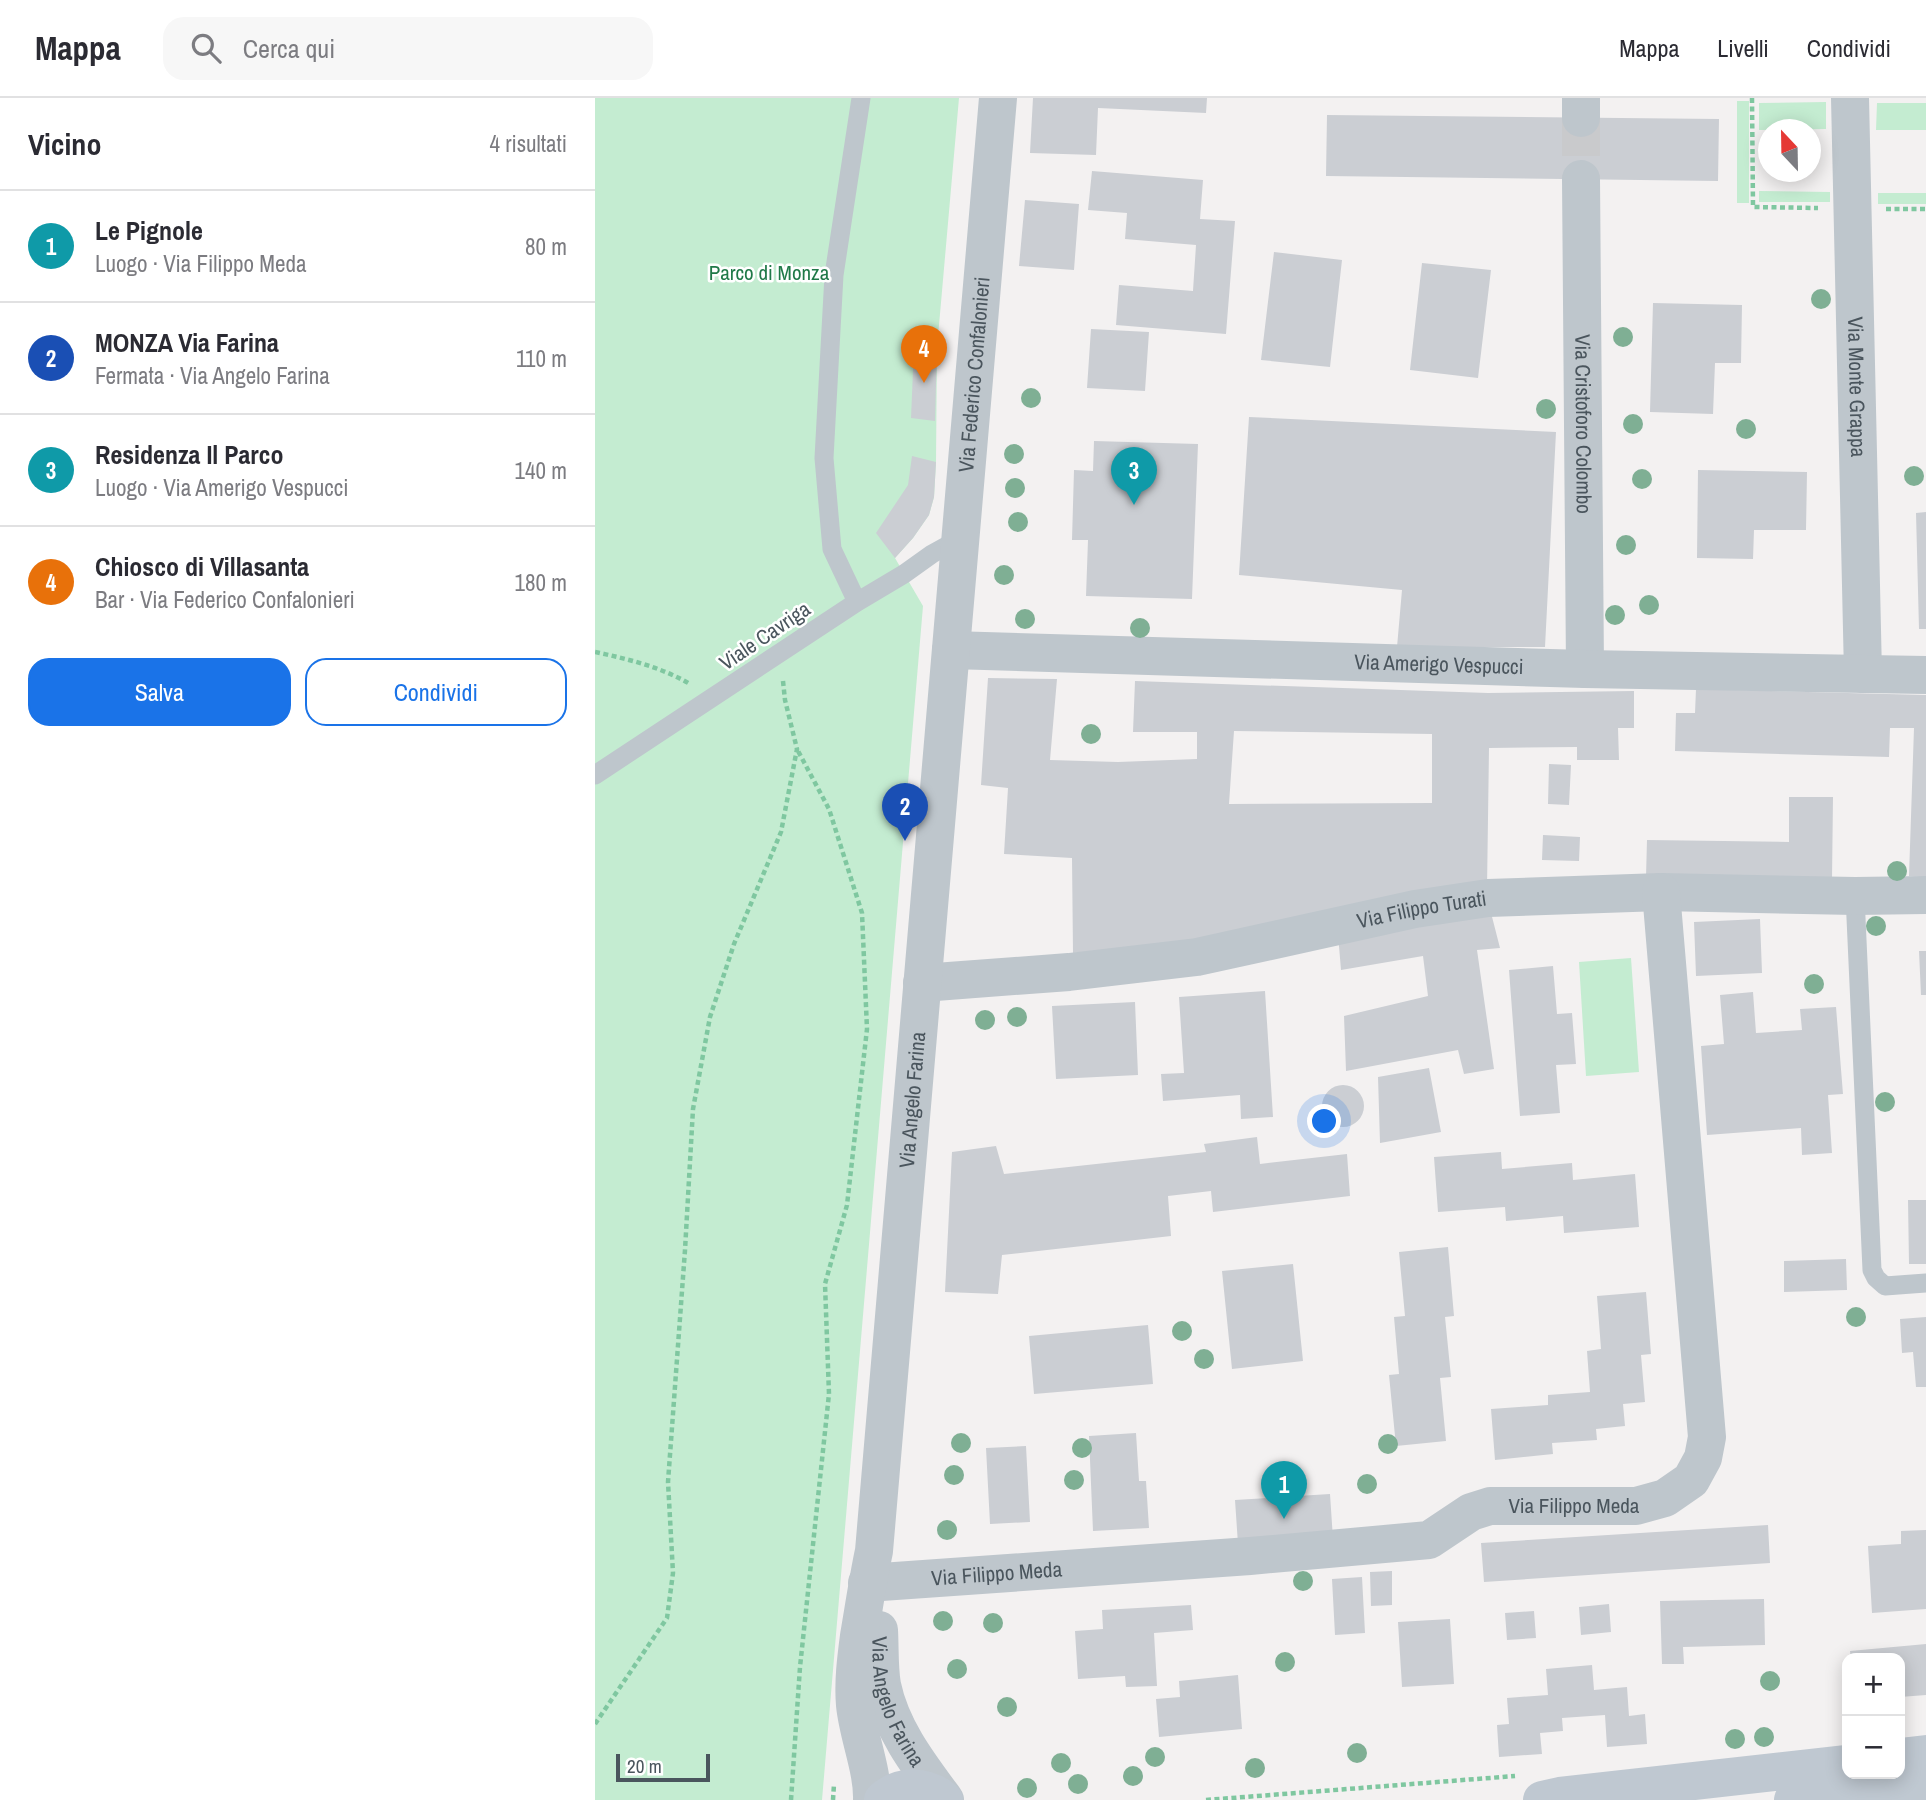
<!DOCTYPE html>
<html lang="it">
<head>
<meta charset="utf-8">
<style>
  body { margin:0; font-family:"Archivo Narrow",sans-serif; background:#f7f7f7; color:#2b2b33 }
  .controls { position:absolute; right:21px; bottom:21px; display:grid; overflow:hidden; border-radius:14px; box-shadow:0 4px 18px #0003 }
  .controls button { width:63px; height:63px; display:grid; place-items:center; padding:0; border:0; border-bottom:2px solid #e1e1e2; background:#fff; color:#2b2b33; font:35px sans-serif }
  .compass { position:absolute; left:1163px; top:21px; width:63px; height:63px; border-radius:50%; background:#fff; box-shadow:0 4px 18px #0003; rotate:338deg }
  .scale { position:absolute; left:21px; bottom:18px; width:94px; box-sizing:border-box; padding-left:7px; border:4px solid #4a555d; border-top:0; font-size:19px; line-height:24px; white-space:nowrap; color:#4a555d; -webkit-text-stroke:5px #fff; paint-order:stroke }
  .you { position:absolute; left:730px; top:1024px; width:24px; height:24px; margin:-18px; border:5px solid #fff; border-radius:50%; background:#1a73e8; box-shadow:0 0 0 10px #1a73e833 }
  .badge { display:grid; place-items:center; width:46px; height:46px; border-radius:50%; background:#1a73e8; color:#fff; font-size:23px; font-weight:700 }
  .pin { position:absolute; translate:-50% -58px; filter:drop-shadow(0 2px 4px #0008) }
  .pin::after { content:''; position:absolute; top:37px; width:24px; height:21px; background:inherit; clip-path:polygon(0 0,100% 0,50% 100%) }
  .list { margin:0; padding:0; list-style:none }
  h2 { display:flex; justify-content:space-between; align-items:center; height:91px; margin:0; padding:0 28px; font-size:30px }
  h2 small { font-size:23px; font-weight:400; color:#7c7c81 }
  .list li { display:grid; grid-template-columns:46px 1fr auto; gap:21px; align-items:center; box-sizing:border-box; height:112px; padding:0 28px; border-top:2px solid #e1e1e2 }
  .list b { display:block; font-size:26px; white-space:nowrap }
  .list p { margin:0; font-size:23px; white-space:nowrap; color:#7c7c81 }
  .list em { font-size:23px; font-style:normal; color:#7c7c81 }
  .actions { display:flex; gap:14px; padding:21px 28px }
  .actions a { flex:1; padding:16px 0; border:2px solid #1a73e8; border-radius:21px; text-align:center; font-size:24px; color:#1a73e8 }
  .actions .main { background:#1a73e8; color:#fff }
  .icon { flex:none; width:38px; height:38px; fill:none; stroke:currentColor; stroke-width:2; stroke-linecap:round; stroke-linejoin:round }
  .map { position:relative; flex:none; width:1331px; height:1702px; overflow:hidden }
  header { display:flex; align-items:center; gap:42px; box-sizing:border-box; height:98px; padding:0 35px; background:#fff; border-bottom:2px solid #e1e1e2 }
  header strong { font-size:33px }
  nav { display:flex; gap:38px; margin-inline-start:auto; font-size:24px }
  .search { width:490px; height:63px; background:#f7f7f7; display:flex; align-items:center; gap:18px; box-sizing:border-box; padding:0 24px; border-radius:21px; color:#7c7c81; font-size:26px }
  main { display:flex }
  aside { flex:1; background:#fff }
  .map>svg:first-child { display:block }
</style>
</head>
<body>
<header>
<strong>Mappa</strong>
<div class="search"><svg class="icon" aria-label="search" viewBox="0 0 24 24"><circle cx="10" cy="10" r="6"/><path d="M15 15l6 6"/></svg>Cerca qui</div>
<nav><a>Mappa</a><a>Livelli</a><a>Condividi</a></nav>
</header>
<main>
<aside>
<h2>Vicino<small>4 risultati</small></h2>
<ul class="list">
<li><span class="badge" style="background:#0f9aa8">1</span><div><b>Le Pignole</b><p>Luogo · Via Filippo Meda</p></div><em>80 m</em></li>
<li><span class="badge" style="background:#1a4fb4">2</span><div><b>MONZA Via Farina</b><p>Fermata · Via Angelo Farina</p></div><em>110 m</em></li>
<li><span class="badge" style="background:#0f9aa8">3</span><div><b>Residenza Il Parco</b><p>Luogo · Via Amerigo Vespucci</p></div><em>140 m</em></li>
<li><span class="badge" style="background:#e8710a">4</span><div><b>Chiosco di Villasanta</b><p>Bar · Via Federico Confalonieri</p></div><em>180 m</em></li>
</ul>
<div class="actions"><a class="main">Salva</a><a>Condividi</a></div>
</aside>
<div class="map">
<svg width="1331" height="1702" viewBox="0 0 1331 1702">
  <rect width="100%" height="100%" fill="#f3f1f1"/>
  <path fill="#c4ecd1" d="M0,0H364L342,250L341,364L339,399L334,417L318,440L300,460L328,508L227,1702H0Z
    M1142,3H1154V105H1142Z
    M1231,4V31L1164,32V5Z
    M1282,5H1331V32H1281Z
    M1164,93L1235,94V104H1164Z
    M1283,95H1331V106H1283Z
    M1036,860L1044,974L991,978L984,864Z"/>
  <path fill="#cbced3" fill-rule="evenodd" d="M438,0H612L611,15L503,10L501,57L435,55Z
    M732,17L1124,21L1123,83L731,78Z
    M497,73L608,82L605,121L640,123L631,236L521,227L524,187L598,193L601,147L530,141L532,115L493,112Z
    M430,102L484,106L479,172L424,168Z
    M679,154L747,162L735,269L666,262Z
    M827,165L896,172L883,280L815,272Z
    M1058,205L1147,207L1146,265H1120L1118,316L1055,314Z
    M496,231L554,234L550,293L492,290Z
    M319,249L342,250L340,323L316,320Z
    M654,319L961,334L950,549H802L807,492L644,477Z
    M499,343L603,346L597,501L491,498L493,442H477L479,372L498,373Z
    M317,358L341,364L339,399L334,417L318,440L300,460L281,435L313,387Z
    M1103,372L1212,374L1211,432H1159L1158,461L1102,460Z
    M1331,414V531H1324L1321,415Z
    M393,580L462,581L455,662L523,664L602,661V634H538L540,583L893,595L1039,593V630H1023L1024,662H982V649L894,650L892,791L597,845L478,855L477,760L409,756L413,690L386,687ZM639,633L837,636V705L634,706Z
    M1101,591L1331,597V779L1314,778L1319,630H1295L1294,659L1080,653L1081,615H1100Z
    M954,666L976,667L974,707L953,706Z
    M1194,699H1238L1237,781L1051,779L1052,742L1194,744Z
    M948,737L985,739L984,763L947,762Z
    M894,807L905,850L882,852L899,971L869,976L863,952L751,973L749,918L833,898L828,858L746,872L743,836Z
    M1165,821L1167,875L1101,878L1099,824Z
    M1324,853H1331V897H1326Z
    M958,868L962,916L977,915L981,966L961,967L965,1015L925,1018L914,872Z
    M670,893L678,1019L646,1021L645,997L568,1003L566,976L589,975L584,899Z
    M1158,894L1161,935L1207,932L1205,911L1241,909L1248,996L1233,997L1237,1055L1207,1057L1206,1030L1112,1037L1106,948L1129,946L1125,897Z
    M540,904L543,977L461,981L457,908Z
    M834,970L846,1034L785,1045L783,979Z
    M727 1008a21 21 0 1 1 42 0a21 21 0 1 1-42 0Z
    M662,1039L665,1066L752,1056L755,1098L618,1114L616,1093L573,1098L576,1138L407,1157L403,1196L350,1194L357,1054L401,1048L409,1076L611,1054L609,1046Z
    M906,1054L907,1071L977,1065L978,1082L1040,1076L1044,1129L969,1135L968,1118L911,1123L910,1109L843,1114L839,1059Z
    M1313,1102H1331V1166H1314Z
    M853,1149L859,1218L850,1219L856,1279L845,1280L851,1343L801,1348L794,1277L804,1276L799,1219L810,1218L804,1154Z
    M1251,1161L1252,1192L1189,1194V1163Z
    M698,1166L708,1263L637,1271L627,1173Z
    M1051,1194L1056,1256L1046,1257L1050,1304L1028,1306L1030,1328L1001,1331L1002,1342L957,1345L958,1356L900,1362L896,1311L953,1307V1297L995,1294L992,1253L1006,1251L1002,1198Z
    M1331,1219V1289H1321L1318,1254L1307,1255L1305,1221Z
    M553,1227L558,1286L439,1296L434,1238Z
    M541,1335L544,1383H551L554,1430L498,1433L494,1338Z
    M431,1348L435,1424L395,1426L391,1350Z
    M735,1396L738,1441L643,1446L640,1402Z
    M1173,1427L1175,1465L889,1484L886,1445Z
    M1331,1432V1511L1277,1515L1273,1448L1306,1446V1433Z
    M797,1473V1507L776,1508L775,1474Z
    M767,1479L770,1535L740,1537L737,1481Z
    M1169,1501L1170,1547L1088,1549L1089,1566H1067L1065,1503Z
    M1014,1506L1016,1534L986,1537L984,1509Z
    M596,1507L598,1532L559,1535L562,1588L531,1589L530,1578L483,1581L480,1533L508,1531L507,1512Z
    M939,1513L941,1540L912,1542L910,1515Z
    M855,1521L859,1586L807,1589L803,1524Z
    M1331,1546V1597L1305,1599V1560H1256L1255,1553Z
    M997,1567L999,1592L1032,1589L1034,1618L1050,1616L1052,1646L1012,1649L1010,1617L967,1620L968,1633L945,1635L947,1656L904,1659L902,1627L914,1626L912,1600L953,1597L951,1571Z
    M643,1577L647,1631L564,1639L561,1601L585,1599L584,1583Z"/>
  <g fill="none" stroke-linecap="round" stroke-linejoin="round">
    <path stroke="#c9cacc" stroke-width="38" stroke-dasharray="38 19" stroke-linecap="butt" d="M986,20V81"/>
    <path stroke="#7fc7a0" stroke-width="4.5" stroke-dasharray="5 3.5" stroke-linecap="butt" d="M1157,0L1158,109L1223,110
      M1291,111H1331
      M0,554C33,561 66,569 95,586
      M0,1626L72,1520L78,1475L73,1384L90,1152L98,1011L115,919L139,846L186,734L202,651L190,602L188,583
      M196,1702L205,1569L234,1296L230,1186L252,1107L272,931L267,815L234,711L202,651
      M238,1702L239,1686
      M611,1702L920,1678"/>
    <path stroke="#bec6cc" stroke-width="19" d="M262,504L237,451L229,360L239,177L266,0
      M0,677L262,504L309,476L337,456L366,440
      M1260,798L1277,1172L1281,1180L1290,1188L1331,1185"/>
    <g stroke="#bec6cc" stroke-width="38">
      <path d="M986,0V20"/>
      <path id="s1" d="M1255,0L1268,576"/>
      <path id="s2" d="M986,81L990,571"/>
      <path id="s3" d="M356,552L990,571L1331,577"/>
      <path id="s4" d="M327,885L474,874L602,859L820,811L893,800L1066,794L1260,798L1331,797"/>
      <path id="s5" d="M272,1485L655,1458L834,1442L876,1414L895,1408H1041L1070,1400L1096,1382L1108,1360L1112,1339L1066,794"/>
    </g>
    <g stroke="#bec6cc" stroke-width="38">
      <path id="s6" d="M284,1532C285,1550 284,1570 287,1587C296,1631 324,1667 350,1702"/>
      <path id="s7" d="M277,1702C278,1672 263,1638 260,1607C258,1584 261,1561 264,1538C269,1509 273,1481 279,1453L403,0"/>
    </g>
    <path stroke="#bfc8d1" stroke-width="38" d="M1305,1659L1331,1656
      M288,1702C306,1686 331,1687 349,1702
      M947,1702L965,1698L1252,1666
      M1198,1702L1331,1684"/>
  </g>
  <g fill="#7faf94">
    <circle cx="1226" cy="201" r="10"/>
    <circle cx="1028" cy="239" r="10"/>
    <circle cx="436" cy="300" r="10"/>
    <circle cx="951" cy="311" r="10"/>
    <circle cx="1038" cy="326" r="10"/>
    <circle cx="1151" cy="331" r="10"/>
    <circle cx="419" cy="356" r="10"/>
    <circle cx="1319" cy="378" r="10"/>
    <circle cx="1047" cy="381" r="10"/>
    <circle cx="420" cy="390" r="10"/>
    <circle cx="423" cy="424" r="10"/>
    <circle cx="1031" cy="447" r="10"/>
    <circle cx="409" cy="477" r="10"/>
    <circle cx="1054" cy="507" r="10"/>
    <circle cx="1020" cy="517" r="10"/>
    <circle cx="430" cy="521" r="10"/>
    <circle cx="545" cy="530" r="10"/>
    <circle cx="496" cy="636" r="10"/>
    <circle cx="1302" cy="773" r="10"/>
    <circle cx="1281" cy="828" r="10"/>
    <circle cx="1219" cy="886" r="10"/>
    <circle cx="422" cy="919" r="10"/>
    <circle cx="390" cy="922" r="10"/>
    <circle cx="1290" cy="1004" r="10"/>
    <circle cx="1261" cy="1219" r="10"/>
    <circle cx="587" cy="1233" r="10"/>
    <circle cx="609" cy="1261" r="10"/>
    <circle cx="366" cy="1345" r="10"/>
    <circle cx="793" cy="1346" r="10"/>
    <circle cx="487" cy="1350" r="10"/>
    <circle cx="359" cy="1377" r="10"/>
    <circle cx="479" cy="1382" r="10"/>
    <circle cx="772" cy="1386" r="10"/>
    <circle cx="352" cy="1432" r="10"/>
    <circle cx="708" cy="1483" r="10"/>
    <circle cx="348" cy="1523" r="10"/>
    <circle cx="398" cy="1525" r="10"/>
    <circle cx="690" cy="1564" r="10"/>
    <circle cx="362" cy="1571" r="10"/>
    <circle cx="1175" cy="1583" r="10"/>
    <circle cx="412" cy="1609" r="10"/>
    <circle cx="1169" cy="1639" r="10"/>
    <circle cx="1140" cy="1641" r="10"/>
    <circle cx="762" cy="1655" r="10"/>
    <circle cx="560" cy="1659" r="10"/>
    <circle cx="466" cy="1665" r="10"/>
    <circle cx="660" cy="1670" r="10"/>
    <circle cx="538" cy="1678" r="10"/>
    <circle cx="483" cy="1686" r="10"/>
    <circle cx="432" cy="1690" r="10"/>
  </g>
  <g text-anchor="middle" stroke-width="5" stroke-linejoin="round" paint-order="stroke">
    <g font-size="21" fill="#207948" stroke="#fff">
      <text x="174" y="182">Parco di Monza</text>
    </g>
    <g font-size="21" fill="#4a555d" stroke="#fff">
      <text dy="7" stroke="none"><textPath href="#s7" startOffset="1433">Via Federico Confalonieri</textPath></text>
      <text dy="7" stroke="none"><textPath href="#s1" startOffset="289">Via Monte Grappa</textPath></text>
      <text dy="7" stroke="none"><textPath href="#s2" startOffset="245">Via Cristoforo Colombo</textPath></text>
      <text transform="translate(170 538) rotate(-34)" y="7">Viale Cavriga</text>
      <text dy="7" stroke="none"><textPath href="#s3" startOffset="488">Via Amerigo Vespucci</textPath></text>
      <text dy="7" stroke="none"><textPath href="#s4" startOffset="506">Via Filippo Turati</textPath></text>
      <text dy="7" stroke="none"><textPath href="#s7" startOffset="705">Via Angelo Farina</textPath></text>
      <text dy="7" stroke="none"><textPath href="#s5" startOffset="718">Via Filippo Meda</textPath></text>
      <text dy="7" stroke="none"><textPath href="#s5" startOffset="130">Via Filippo Meda</textPath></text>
      <text dy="7" stroke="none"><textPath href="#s6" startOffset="75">Via Angelo Farina</textPath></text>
    </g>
  </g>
</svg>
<div class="controls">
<button>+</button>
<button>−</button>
</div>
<svg class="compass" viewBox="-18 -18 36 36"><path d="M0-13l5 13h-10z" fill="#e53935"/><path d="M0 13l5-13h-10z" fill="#7c7c81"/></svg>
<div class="scale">20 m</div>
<div class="you"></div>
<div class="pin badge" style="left:689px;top:1421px;background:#0f9aa8">1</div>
<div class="pin badge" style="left:310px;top:743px;background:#1a4fb4">2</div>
<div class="pin badge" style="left:539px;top:407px;background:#0f9aa8">3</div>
<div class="pin badge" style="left:329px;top:285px;background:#e8710a">4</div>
</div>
</main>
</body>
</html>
